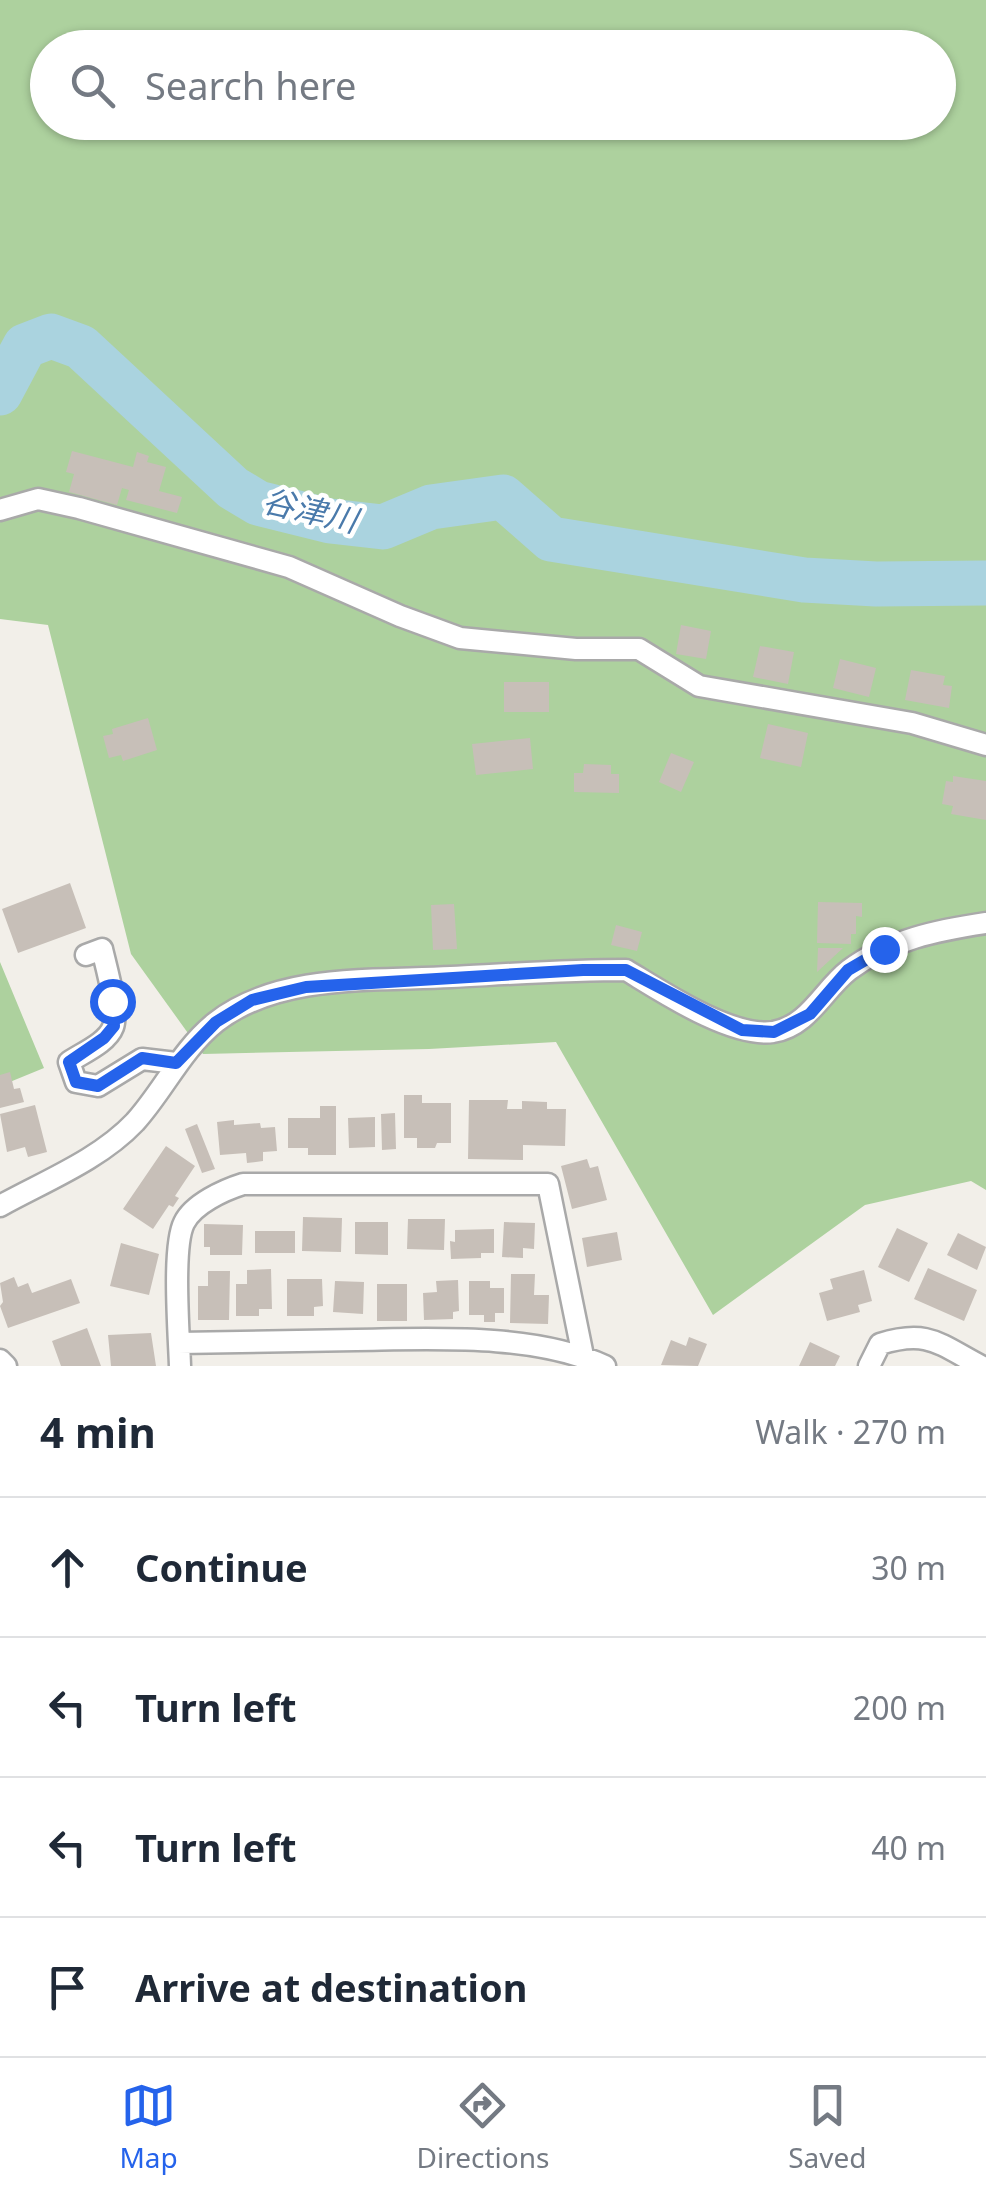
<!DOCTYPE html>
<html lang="en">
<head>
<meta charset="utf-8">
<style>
  body { margin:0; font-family:"Noto Sans","Noto Sans JP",sans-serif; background:#f6f6f7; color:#1f2937 }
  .stop { position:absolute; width:30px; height:30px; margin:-22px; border:8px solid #2563eb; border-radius:50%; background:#fff }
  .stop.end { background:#2563eb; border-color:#fff; box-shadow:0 2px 10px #0008 }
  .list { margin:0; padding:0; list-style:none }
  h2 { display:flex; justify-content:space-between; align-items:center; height:130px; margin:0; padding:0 40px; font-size:42px }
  h2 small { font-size:32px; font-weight:400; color:#747a83 }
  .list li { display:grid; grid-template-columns:65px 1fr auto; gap:30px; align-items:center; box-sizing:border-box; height:140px; padding:0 40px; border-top:2px solid #e0e1e3 }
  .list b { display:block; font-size:38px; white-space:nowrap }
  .list em { font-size:32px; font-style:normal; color:#747a83 }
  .icon { flex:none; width:55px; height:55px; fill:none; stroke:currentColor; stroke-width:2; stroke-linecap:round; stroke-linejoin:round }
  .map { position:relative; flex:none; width:986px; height:1366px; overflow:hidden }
  .search { position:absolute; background:#fff; box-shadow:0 2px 8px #0004; left:30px; right:30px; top:30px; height:110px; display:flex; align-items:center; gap:25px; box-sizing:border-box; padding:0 35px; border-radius:55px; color:#747a83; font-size:38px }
  .sheet { height:690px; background:#fff }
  nav { display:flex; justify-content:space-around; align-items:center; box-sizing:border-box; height:140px; border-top:2px solid #e0e1e3; background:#fff; font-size:28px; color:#747a83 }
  nav a { display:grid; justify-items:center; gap:5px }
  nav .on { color:#2563eb }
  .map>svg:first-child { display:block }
</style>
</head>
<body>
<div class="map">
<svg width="986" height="1366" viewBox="0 0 986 1366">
  <rect width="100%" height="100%" fill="#f2efe9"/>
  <path fill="#add19e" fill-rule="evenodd" d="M0,0H986V1190L971,1181L865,1205L713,1315L556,1042L429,1049L203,1054L131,954L48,625L0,619ZM48,48H938V122H48Z
    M0,962L44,1068L0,1086Z"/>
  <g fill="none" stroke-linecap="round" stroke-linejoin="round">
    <path stroke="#aad3df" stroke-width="45" d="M0,393L25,346L51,336L81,347L233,488L258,503L330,521L383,527L431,507L503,497L551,539L804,580L876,584L986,583"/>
  </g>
  <path fill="#c7bfb8" d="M72,451L133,467L137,452L149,456L147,462L166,467L159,491L182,497L177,513L126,500L129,490L122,488L117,505L69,492L74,474L66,472Z
    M681,625L711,631L706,659L676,654Z
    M760,646L794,652L788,684L753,677Z
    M840,659L876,668L869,697L833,688Z
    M911,670L945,676L943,685L952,686L949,708L905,700Z
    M504,682H549V712H504Z
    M148,718L157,750L123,761L121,755L109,758L103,736L113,734L112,729Z
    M768,724L808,733L801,767L760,758Z
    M530,738L533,769L476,775L472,744Z
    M671,753L694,762L681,792L659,782Z
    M584,764L611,765V774H619V793L574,792V773H583Z
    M953,776L986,781V820L951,814L953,806L942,804L946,781L953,782Z
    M70,883L86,928L18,953L2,909Z
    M818,902L862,903V917L856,916V934H851V944L817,943Z
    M454,904L457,949L433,950L431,905Z
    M616,925L642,932L637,951L611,945Z
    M818,948H843L817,972Z
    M10,1072L14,1089L20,1088L24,1102L0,1108V1075Z
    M404,1095H422V1103H451V1143H437L435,1148H417V1138H404Z
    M469,1100H508L507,1109H522V1101L547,1102V1109H566L565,1146L523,1145V1160L468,1159Z
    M35,1105L47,1152L28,1157L25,1147L7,1152L0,1114Z
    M320,1106H336V1155H308V1148H288V1118H320Z
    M395,1113L396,1149L382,1150L381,1114Z
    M375,1117V1147L349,1148L348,1118Z
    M234,1120V1125L260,1123L261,1128L275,1127L277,1151L263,1152V1161L247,1163L246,1153L220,1155L217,1122Z
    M197,1124L215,1169L202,1173L185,1129Z
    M166,1146L195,1166L175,1196L179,1198L173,1207L169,1205L153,1229L123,1209Z
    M587,1159L590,1168L598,1166L607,1200L572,1209L561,1166Z
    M303,1217L342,1218L341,1252L302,1251Z
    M408,1219H445L444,1250L407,1249Z
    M355,1222H388V1255L355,1254Z
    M504,1222L535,1223L534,1249L523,1248V1258L502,1257Z
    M204,1224L243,1225L242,1255H210V1247H204Z
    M897,1228L928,1243L909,1282L878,1267Z
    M494,1229V1253H481V1258L451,1259L450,1241L455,1242V1230Z
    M255,1231H295V1253H255Z
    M617,1232L622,1260L587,1267L582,1238Z
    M958,1233L986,1247L977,1270L947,1255Z
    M121,1243L159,1254L149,1295L110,1286Z
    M928,1268L977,1290L964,1321L914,1299Z
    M271,1269L272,1309H259V1316H236V1284H247V1270Z
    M864,1270L872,1301L858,1305L860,1312L827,1321L819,1293L833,1289L830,1279Z
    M208,1271H230L229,1320H198V1286H208Z
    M511,1274H535L534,1295H549L548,1324L510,1323Z
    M14,1277L18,1287L28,1283L32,1293L71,1279L80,1303L8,1328L0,1306L3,1302L0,1283Z
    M287,1279H322L323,1306L314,1307V1316H287Z
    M458,1280L459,1311L453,1312V1319L424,1320L423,1293L437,1292L436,1281Z
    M335,1281L364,1282L363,1314L333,1312Z
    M469,1281H490V1288H504V1313H495V1322H484V1315H469Z
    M377,1284H407V1321H377Z
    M87,1328L101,1366H61L52,1341Z
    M151,1333L156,1366H111L108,1335Z
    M689,1337L707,1344L698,1366L661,1365L671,1340L686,1346Z
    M810,1342L840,1356L835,1366H799Z"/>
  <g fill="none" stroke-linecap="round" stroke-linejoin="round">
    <g stroke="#a9a9a9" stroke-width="25">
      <path id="street" d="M0,510L38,499L79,508L289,567L400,616L460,638L576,649H639L699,686L912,723L986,745
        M86,955L102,949C106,967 119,1010 113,1027C107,1043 82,1053 69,1062L76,1082L98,1086L142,1059L176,1063
        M0,1206C45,1181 99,1160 135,1122C164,1090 181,1050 216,1022C279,973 376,981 451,977C509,974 567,970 626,970C661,991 731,1038 773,1032C809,1026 823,990 849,970C889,940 938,930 986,923
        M179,1343C238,1342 297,1341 356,1340C433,1339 534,1333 605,1366
        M0,1360L6,1366
        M180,1366C179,1335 172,1247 184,1223C193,1204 224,1190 243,1184H548L583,1356
        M869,1366L880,1344C928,1329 939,1344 981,1366"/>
    </g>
    <use href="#street" stroke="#fff" stroke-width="20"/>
  </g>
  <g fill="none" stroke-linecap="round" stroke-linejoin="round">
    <path stroke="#2563eb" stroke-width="12" d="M112,1001L114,1026L104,1038L69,1062L76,1082L98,1086L142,1058L176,1063L216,1022L252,1000L306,987L583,970H626L742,1030L774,1032L810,1014L848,970L884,949"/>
  </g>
  <g text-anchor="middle" stroke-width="9" stroke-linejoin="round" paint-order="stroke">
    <g font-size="32" font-style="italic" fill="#4a7aab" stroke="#fff">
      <text transform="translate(310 511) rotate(13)" y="11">谷津川</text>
    </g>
  </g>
</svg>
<div class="stop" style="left:112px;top:1001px"></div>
<div class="stop end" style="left:884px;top:949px"></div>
<div class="search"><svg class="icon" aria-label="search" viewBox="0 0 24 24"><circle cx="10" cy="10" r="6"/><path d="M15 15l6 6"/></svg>Search here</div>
</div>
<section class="sheet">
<h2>4 min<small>Walk · 270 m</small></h2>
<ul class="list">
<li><svg class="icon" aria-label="ahead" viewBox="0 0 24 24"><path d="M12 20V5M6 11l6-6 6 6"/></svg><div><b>Continue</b></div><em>30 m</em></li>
<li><svg class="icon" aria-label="left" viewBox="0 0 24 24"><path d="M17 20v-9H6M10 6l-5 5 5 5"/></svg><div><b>Turn left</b></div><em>200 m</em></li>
<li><svg class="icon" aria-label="left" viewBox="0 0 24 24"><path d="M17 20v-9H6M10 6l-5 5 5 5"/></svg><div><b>Turn left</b></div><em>40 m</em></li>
<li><svg class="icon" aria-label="arrive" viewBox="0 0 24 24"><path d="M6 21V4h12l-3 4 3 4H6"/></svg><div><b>Arrive at destination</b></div></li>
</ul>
</section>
<nav>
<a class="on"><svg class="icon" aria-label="map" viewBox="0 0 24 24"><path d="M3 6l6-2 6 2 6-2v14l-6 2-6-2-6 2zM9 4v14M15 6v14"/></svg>Map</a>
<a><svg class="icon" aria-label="directions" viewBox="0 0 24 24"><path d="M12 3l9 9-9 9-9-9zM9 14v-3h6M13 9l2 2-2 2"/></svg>Directions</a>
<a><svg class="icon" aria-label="saved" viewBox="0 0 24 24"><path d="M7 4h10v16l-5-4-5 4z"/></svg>Saved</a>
</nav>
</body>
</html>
